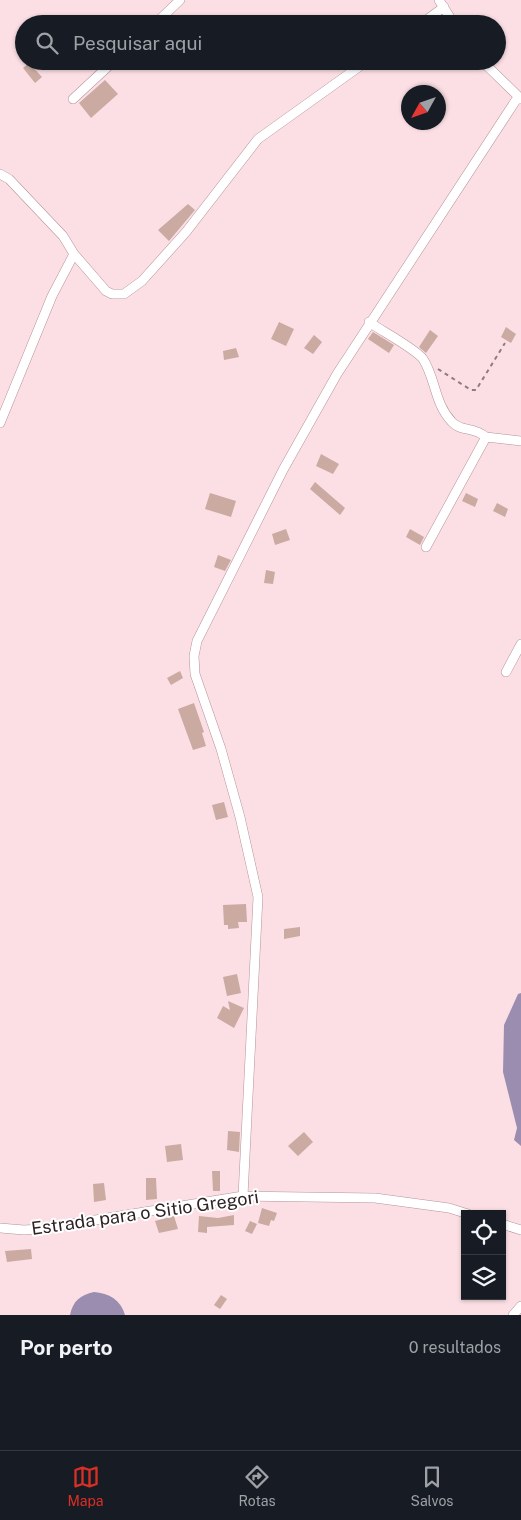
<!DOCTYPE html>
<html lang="pt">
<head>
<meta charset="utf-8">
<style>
  body { margin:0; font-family:"Public Sans",sans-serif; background:#20242c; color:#f1f3f6 }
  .controls { position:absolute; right:15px; bottom:15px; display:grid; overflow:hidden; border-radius:0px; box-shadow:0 1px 4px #0004 }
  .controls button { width:45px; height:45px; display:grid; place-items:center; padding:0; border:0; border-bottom:1px solid #363941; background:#171b24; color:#f1f3f6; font:25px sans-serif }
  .compass { position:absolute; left:401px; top:85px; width:45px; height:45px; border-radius:50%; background:#171b24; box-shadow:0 1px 4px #0004; rotate:230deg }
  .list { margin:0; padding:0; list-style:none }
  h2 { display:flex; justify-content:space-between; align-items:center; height:65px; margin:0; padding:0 20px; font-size:21px }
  h2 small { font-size:16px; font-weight:400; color:#9ea1a6 }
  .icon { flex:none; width:28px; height:28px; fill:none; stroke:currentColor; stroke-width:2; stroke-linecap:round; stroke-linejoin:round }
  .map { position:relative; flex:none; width:521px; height:1315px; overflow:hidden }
  .search { position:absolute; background:#171b24; box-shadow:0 1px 4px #0004; left:15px; right:15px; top:15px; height:55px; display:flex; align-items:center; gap:12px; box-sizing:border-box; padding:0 18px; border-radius:28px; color:#9ea1a6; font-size:19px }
  .sheet { height:135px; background:#171b24 }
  nav { display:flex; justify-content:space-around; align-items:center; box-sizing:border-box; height:70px; border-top:1px solid #363941; background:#171b24; font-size:14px; color:#9ea1a6 }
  nav a { display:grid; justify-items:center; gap:2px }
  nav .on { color:#d93025 }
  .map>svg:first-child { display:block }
</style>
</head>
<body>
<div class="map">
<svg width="521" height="1315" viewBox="0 0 521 1315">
  <rect width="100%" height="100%" fill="#fcdfe4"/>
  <path fill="#9b8db0" d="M521,993V1146L514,1140L517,1128L503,1072L504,1025L518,994Z
    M94,1292C109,1293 121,1300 125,1315H70C73,1301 80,1295 94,1292Z"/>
  <path fill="#caaaa1" d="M29,63L42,77L35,83L23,68Z
    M105,80L118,94L91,118L79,103Z
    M188,204L195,210L169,241L158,230Z
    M279,322L294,329L286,346L271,339Z
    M506,327L516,334L511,343L501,337Z
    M430,330L438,336L426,353L419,347Z
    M373,332L394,345L389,353L368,339Z
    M314,335L322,342L313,354L304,348Z
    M236,348L239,357L224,360L223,351Z
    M321,454L339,464L333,474L316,466Z
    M315,482L345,508L340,515L310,489Z
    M210,493L236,501L231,517L205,509Z
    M466,493L478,499L475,507L462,501Z
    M497,503L508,509L505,517L493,511Z
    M286,529L290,540L275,545L272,534Z
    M410,529L424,537L420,545L406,537Z
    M218,555L231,560L225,571L214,567Z
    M266,570L275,572L273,584L264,583Z
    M180,671L183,678L171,685L167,678Z
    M194,703L204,732L202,733L206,746L193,750L178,709Z
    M224,802L228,817L216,820L212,805Z
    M246,904L247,922H238L239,928L228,929V925H224L223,905Z
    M300,927V936L284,939V929Z
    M237,974L241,993L227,996L223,977Z
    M228,1001L244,1008L234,1028L217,1018L223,1006L230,1010Z
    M228,1131L240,1132L239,1152L227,1150Z
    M304,1132L313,1142L298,1156L288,1146Z
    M181,1144L183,1160L167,1162L165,1146Z
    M212,1171H220V1191H213Z
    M146,1178H156L157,1199L146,1200Z
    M104,1183L106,1200L94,1202L93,1184Z
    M262,1208L277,1213L274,1221L271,1220L269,1226L258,1223Z
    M234,1215V1225L207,1227V1233L198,1232L199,1216L218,1218Z
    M174,1216L178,1229L159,1233L155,1221Z
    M250,1221L257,1224L252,1234L245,1231Z
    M31,1249L32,1259L7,1262L5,1251Z
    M221,1295L227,1299L220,1309L214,1305Z"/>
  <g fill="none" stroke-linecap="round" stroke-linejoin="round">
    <g stroke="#b4939a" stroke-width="10">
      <path id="minor" d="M439,0L454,24
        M155,24L180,0
        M421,24L444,7
        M482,61L521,99
        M73,99L114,61
        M0,174L9,179L63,236L74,254L106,291L112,294H124L142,281L186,232L258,139L367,61
        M369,322C380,330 416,349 423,359C436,379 434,403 452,422C461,432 473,426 486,437
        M0,423L52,296L74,254
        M426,547L486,437L521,441
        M506,672L521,644
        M243,1196L258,897L240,817L221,749L195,674L194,656L197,641L283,470L337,374L518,97
        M502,1224L521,1230
        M0,1228L24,1230L40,1229L243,1196L375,1198L449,1208L468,1214
        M513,1315L521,1306"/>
    </g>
    <path stroke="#907c80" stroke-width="2" stroke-dasharray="4 4" stroke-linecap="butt" d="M438,369L471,390H476L505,343"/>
    <use href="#minor" stroke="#fff" stroke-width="9"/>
  </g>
  <g text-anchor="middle" stroke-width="4" stroke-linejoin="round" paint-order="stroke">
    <g font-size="18" fill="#2e2224" stroke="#fff">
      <text transform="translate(145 1213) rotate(-8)" y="6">Estrada para o Sitio Gregori</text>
    </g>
  </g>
</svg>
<div class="controls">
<button><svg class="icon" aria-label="locate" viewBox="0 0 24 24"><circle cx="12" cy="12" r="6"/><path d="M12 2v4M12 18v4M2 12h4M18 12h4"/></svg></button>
<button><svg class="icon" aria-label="layers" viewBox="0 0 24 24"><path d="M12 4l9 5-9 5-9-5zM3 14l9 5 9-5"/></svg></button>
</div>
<svg class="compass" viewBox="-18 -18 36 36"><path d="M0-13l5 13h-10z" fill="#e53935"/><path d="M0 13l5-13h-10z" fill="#9ea1a6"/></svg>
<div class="search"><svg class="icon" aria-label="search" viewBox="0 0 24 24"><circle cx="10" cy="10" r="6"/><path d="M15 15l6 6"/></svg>Pesquisar aqui</div>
</div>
<section class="sheet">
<h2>Por perto<small>0 resultados</small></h2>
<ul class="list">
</ul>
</section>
<nav>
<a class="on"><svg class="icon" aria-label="map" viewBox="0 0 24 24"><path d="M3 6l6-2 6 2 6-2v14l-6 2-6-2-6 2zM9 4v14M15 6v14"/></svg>Mapa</a>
<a><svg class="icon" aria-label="directions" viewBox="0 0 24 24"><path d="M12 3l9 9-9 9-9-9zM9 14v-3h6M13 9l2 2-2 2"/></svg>Rotas</a>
<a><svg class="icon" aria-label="saved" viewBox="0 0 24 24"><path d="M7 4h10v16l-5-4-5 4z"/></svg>Salvos</a>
</nav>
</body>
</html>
